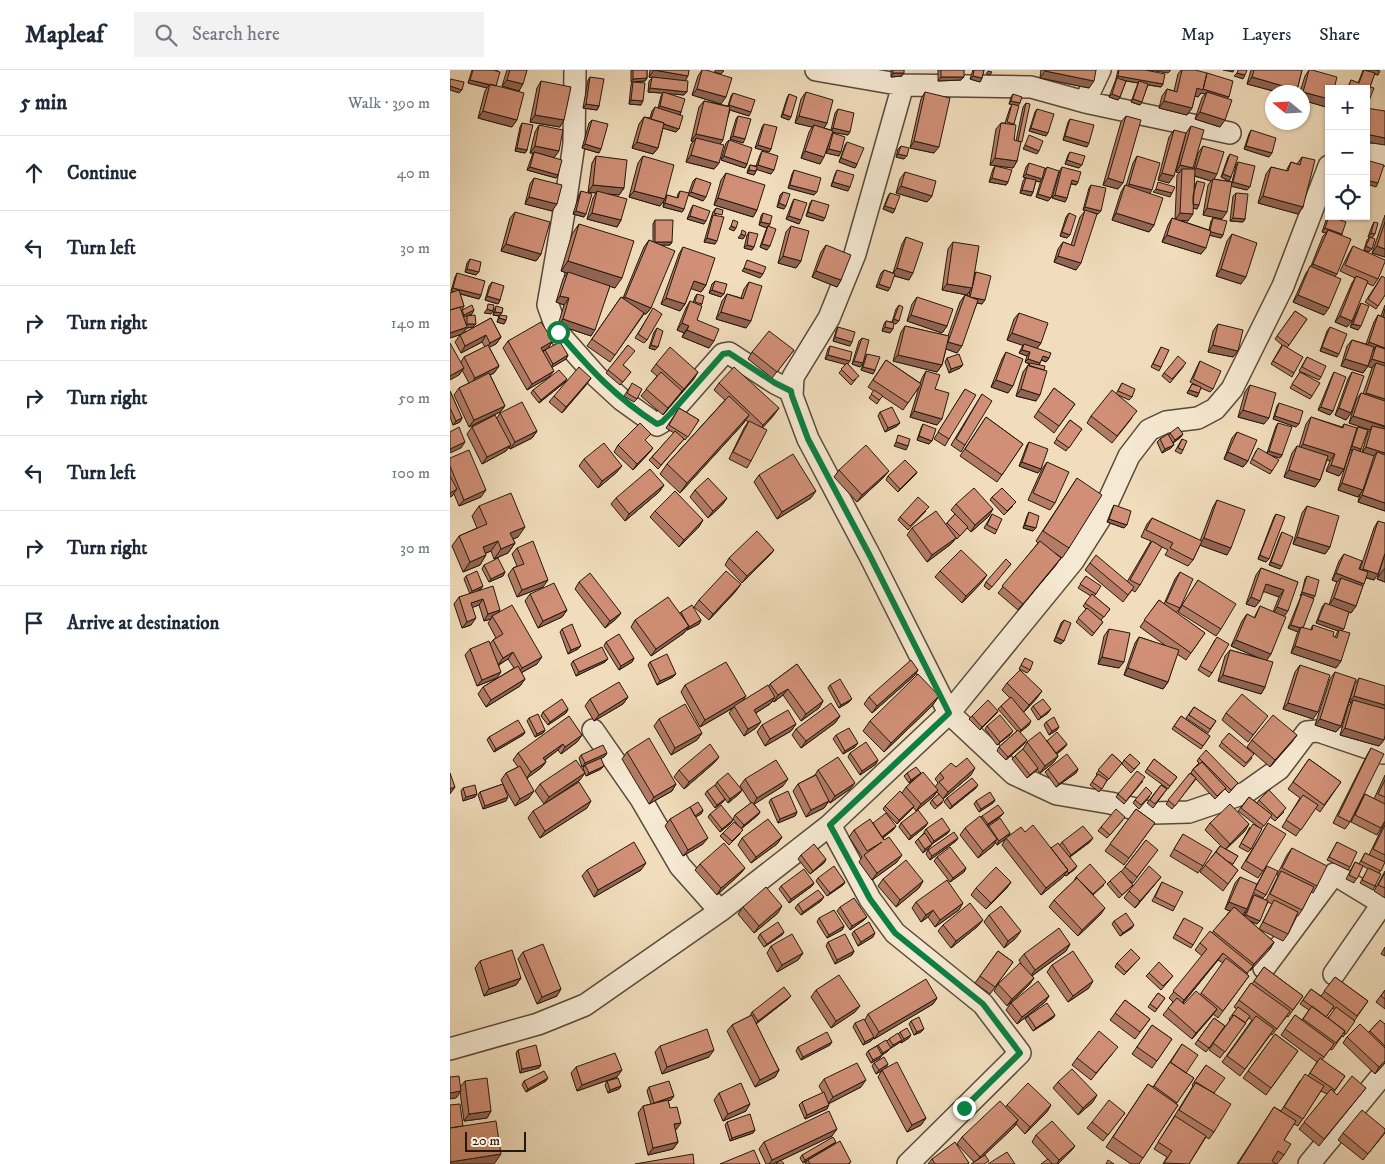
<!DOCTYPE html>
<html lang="en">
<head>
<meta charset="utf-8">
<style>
  body { margin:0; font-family:"IM FELL DW Pica",serif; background:#f2f2f3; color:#1f2937 }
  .controls { position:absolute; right:15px; top:15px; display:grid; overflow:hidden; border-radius:0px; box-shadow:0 1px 4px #0004 }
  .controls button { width:45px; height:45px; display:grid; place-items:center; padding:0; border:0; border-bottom:1px solid #e0e1e3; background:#fff; color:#1f2937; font:25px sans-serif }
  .compass { position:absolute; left:815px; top:15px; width:45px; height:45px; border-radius:50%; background:#fff; box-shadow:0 1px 4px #0004; rotate:288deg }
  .scale { position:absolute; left:15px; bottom:12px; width:61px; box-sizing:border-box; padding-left:5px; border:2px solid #24190e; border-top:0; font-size:14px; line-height:18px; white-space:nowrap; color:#24190e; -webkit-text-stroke:4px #f6e9d3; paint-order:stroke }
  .stop { position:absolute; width:15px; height:15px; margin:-11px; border:4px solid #0b8043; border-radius:50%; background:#fff }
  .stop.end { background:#0b8043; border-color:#fff; box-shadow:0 1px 5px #0008 }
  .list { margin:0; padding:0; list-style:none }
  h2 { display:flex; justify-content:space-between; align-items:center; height:65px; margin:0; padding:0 20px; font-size:21px }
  h2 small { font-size:16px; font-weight:400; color:#747a83 }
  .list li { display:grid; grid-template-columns:32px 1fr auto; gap:15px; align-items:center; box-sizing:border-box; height:75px; padding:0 20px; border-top:1px solid #e0e1e3 }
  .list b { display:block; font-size:19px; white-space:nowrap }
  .list em { font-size:16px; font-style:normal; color:#747a83 }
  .icon { flex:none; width:28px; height:28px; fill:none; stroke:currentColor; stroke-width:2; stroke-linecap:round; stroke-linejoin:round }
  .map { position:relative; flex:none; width:935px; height:1094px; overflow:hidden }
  header { display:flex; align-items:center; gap:30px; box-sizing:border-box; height:70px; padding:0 25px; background:#fff; border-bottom:1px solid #e0e1e3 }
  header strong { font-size:24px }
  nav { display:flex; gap:28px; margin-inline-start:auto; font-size:18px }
  .search { width:350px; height:45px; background:#f2f2f3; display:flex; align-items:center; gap:12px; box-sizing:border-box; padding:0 18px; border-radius:0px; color:#747a83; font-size:19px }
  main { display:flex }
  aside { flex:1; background:#fff }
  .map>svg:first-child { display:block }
</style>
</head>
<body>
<header>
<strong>Mapleaf</strong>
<div class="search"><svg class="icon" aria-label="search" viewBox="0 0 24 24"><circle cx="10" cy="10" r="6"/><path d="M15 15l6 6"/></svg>Search here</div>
<nav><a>Map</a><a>Layers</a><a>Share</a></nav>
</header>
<main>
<aside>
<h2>5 min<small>Walk · 390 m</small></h2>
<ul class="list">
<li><svg class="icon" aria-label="ahead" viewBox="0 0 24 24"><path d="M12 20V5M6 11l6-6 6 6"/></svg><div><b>Continue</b></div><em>40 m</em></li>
<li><svg class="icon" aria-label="left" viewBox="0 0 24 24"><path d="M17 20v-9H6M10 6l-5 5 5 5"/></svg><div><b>Turn left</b></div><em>30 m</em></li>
<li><svg class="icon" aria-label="right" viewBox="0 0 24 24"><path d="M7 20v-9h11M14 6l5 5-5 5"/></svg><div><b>Turn right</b></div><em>140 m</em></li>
<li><svg class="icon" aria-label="right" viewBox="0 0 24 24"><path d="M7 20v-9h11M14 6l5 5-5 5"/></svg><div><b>Turn right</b></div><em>50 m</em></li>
<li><svg class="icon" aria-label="left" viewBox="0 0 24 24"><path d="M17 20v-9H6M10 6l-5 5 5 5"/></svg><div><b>Turn left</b></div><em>100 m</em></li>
<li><svg class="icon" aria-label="right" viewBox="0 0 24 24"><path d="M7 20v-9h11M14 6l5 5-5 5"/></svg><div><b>Turn right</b></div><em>30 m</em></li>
<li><svg class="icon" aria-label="arrive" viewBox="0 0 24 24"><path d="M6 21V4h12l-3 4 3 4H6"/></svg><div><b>Arrive at destination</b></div></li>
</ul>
</aside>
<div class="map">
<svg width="935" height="1094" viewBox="0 0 935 1094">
  <rect width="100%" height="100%" fill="#f1ddbc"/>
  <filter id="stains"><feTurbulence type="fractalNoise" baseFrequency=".004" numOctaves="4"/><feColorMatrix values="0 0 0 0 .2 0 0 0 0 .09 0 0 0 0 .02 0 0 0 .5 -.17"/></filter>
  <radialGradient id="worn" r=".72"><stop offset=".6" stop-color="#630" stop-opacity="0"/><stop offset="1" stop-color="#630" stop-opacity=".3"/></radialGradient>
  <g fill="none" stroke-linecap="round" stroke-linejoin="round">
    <g stroke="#574a3a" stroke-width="24">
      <path id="minor" d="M125,0L124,74L114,142L98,235L108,263L147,307L172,330L207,355L212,352L220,344L273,284L279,283L325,313L341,321
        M366,0L453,15L405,184L379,248L343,307L342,326L358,369L420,486L499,643L564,704L607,724L660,733L703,743L739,742L795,723L829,699L857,662L868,661L933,683L935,680
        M453,15L581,17L635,32L780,63
        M635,32L650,0
        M916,84L935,85
        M143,660L191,729L230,796L270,841
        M380,755L420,829L445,863L533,934L570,983L458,1094
        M814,898L884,804L935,835
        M884,904L933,833
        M0,979L88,954L135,935L270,841L380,755L499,643L623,491L651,447L679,386L699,360L716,352L748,348L765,339L782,319L833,216L879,96
        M859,1094L935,1002"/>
    </g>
    <use href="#minor" stroke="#f6e9d3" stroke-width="21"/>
  </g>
  <path fill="#b37b65" stroke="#24190e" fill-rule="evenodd" d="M22,0H48L47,1L46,16L62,57L28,48L35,21L37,18L18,13Z
    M57,0H77L69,21L52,16Z
    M181,0H197V8L195,11L186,12L191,35L179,34L181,15L182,12H181Z
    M200,0H239L235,10L237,22L234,25L217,23L231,42L230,45L229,59L226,62L213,58L208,78L203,84L182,78L189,54L194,47L200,48L202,41L205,37L208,38L211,26L213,23L198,22L199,11L202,8L199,7Z
    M252,0H256L271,34L242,25L248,6Z
    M441,0H454L452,6L441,7Z
    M488,0H514L511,10L488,11Z
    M523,0H534L532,8L530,12L520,9Z
    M591,0H646L639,18L590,8Z
    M668,0H695L713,14L711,17L698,15L690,35L681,32L688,13L676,11L670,27L668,30L659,27L666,9Z
    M731,0H745L756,5L757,3L779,27L777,29L770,57L745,49L752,28L755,24L751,23L748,27L745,26L742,38L737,45L709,38L712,26L717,19L724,21L728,4Z
    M801,0H852L847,20L845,22H827L797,14Z
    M859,0L879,19V32L876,37L852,30V22H850L855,6Z
    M913,0L928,5L924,4L920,17V28L918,31L916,19H897L901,10L908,13L912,3Z
    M140,7L149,36L147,40L133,38L138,10Z
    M91,11L110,57L80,52L87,18Z
    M356,22L377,53L374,58L381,60L385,43L388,39L398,65L382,62L381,66L383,63L389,86L376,83L379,73L370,94L351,88L359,62L362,57L345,53L351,29Z
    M475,22L484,83L460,78L471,29Z
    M283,23L299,46L280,40L270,74L269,93L264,99L236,92L241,74L243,72L241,71L249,37L254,31L278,36L281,26Z
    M339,24V50L331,47L337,28Z
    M563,24L568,36L563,55L564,70L566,71L573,37L576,33L567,91L563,98L540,95L546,59L551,53H555L560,38L562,35L559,34L561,27Z
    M587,39L596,66L579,61L585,42Z
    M288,46L293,73L280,69L286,49Z
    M676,46L668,119L653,115L671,52Z
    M620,49L637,77L613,70L618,52Z
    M142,50L149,83L132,78L139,53Z
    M72,53L77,80L75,83L65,81L70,57Z
    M314,54L321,79L319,82L305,78L312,57Z
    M89,55L106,108L77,100L83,83H80L85,62Z
    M741,56L742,99H744L748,83L753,76L764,109L782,112L786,95L788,92L797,120L781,116L772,149L753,145L758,115L761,111L744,106V119L745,115L747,111V139L743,138L738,151L729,150L759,160L761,151L763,148L773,165L771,168L760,165L751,184L712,172L718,155L722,148L725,149L727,105L729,103L726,102L736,63Z
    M724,60L719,113L708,110L719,67Z
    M801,60L819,87L794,79L799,64Z
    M279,70L297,94L295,98L271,90L276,73Z
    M397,72L407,94L405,98L389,92L395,75Z
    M451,76L454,89L446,87L448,79Z
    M312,81L321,104L307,99L304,105L297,103L298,99L300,95L306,96L310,85Z
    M620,82L632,95L629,98L615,94L618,85Z
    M780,84L781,107L779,111L771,107L778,87Z
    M146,86L174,118L169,125L158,124L171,150L167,157L137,149L143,128L146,123L138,122L142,93Z
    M193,86L215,128L217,125L227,128L228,124L230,121L234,139L232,142L213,137L214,130L210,136L179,127L188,93Z
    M687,86L700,123L704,155L699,162L662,150L671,122L675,115L676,116L683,93Z
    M852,87L853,137L848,144L808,133L816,104L821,97L836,101L841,92L847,94Z
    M579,93L592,109L589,112L586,111L583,122L581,126L570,123L573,111L575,108L573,107L576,97Z
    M545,96L558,112L556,115L539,112L543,99Z
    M597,97L598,131L586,127L594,100Z
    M612,97L628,112L626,115L621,114L617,128L615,132L602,128L610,100Z
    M344,100L364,125L338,118L342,104Z
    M387,100L398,121L381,116L385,104Z
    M455,102L482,126L477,132L446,123L450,109Z
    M276,103L307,140L303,147L264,135L271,110Z
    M84,108L102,141L75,134L80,114Z
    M246,108L253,131L238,125L243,111Z
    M641,115L648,144L643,143L626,200L604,192L608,179L613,172L621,175L630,147L635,141L633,140L639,118Z
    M131,121L134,147L123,144L129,125Z
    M333,122L334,139L327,137L330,125Z
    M440,123L445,139L443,143L433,139L438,126Z
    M786,123L795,149L793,152L780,151L783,126Z
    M344,129L349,154L336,149L342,133Z
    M362,130L373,151L356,146L360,133Z
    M243,135L254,154L237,149L241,139Z
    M266,138L265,174L254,172L261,148L263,142Z
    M65,142L91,184L86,191L51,181L60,148Z
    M313,143L320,154L317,158L309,155L311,146Z
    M619,143L617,168L610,166L616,147Z
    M935,145V187L922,183Z
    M879,146L892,164L885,206L874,245L843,232L856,203L861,196L873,166L876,163L872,162L876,150Z
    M205,150L222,172L220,175H211L201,238L196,244H194L160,292L137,276L171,227L173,228L194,177L199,170L203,172V154Z
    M924,152L919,182L914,180L917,170L920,167H918L922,156Z
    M129,154L165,218L160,216L141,266L108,255L114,235L106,232L113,209L117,203L111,201L122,164Z
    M318,156L317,180L310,177L316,160Z
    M341,156L351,191L346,198L328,193L336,162Z
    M299,162L302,180L294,178L297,165Z
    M782,164L791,214L766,206L777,171Z
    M456,167L459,210L444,206L438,221L426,217L431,203L434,200L443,203L452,174Z
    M503,172L524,205L526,202L532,234L527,233L507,283L496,279L492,295L487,302L443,291L451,262L455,256L498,266L510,232L515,225L519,226L520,220L517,225L492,220L498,179Z
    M376,175L391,210L387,217L362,207L371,182Z
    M903,176L928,209L923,216L917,213L897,257L885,252L902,213L905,208L890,201L899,183Z
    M233,177L256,215L251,222L241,218L235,234L230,241L211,234L229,184Z
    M20,189L26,205L15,202L17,193Z
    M7,203L31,225L29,229L10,224L14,236L12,240L22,244L17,246L26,254L23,257L17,258L12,264L41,248L51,267L46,274L39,277L49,296L44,303L40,305L55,336L50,342L19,357L4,325L9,318L19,313L12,300L9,305L11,292L14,287L35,277L32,272L11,283L5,272L10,265L12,264L0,268V223L3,222L1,221L5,207Z
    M932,206L935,225L926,239L915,232Z
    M265,211L274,224L271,227L259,223L262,214Z
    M42,212L50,230L48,234L35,230L39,216Z
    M299,212L296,258L266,249L272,231L277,224L291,228L294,219Z
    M247,224L252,234L250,236L247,250L259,278L232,267L234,263L227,260L236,238L240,231L243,233L245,227Z
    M467,227L497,256L492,263L457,251L462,234Z
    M911,233L908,260L900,257L909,237Z
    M449,235L446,254L444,253L440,263L432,261L434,254L436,251L442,252L446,239Z
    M935,235V441L908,432L910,424L908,427L888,420L898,386L902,380H900L894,399L889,406L876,401L880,391L877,390L870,410L865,417L834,407L842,383L847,376L849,377L856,354L861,347L892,357L894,354L907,359L908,357L911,379L910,382H912L918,362L920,360L899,353L906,330L911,323L913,324L922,298L918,296L913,303L891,296L897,276L902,270L916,274L924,252L928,245L931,246Z
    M46,236L50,245L56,250L54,254L47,252L49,246L43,245L44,240Z
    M845,241L857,249L837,278L844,303L842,307L821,294L832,275L825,269Z
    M201,242L197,270L194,273L185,268Z
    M569,243L591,273L587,278L599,288L596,292L591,290L589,295L586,331L566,326L573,302L579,294L575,292L577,286L569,283L573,275L557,270L564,249Z
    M768,254L783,287L758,282L763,261Z
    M388,257L400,276L383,271L386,261Z
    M880,257L887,287L870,281L877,261Z
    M207,258L208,277L205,280L199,278L204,262Z
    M412,268L413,293L410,297L402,294L409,271Z
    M58,271H103L98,278L93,281V282L95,280L118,285L116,289L102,297L99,307L77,320L53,278Z
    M178,275L173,295L181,302L170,315L156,303Z
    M380,276L398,294L406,309L401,315L389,303L396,294L375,289L378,279Z
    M711,277V297L709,301L701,297Z
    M344,280L322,308L298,289L302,282Z
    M556,282L558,323L541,317L552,289Z
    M417,284L425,300L423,304L411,300L415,287Z
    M857,287L871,307L869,310L849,301Z
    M497,288L510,298L499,303L495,292Z
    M436,290L470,313L472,308L476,301L485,319L487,355L460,347L469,317L453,340L432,326L427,334L419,328L424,321L418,317Z
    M750,291L763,319L760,322L751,318L747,327L737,323L742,314L748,316L740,312L748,295Z
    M206,294L244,309L213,345L191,326L207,306L201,301Z
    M734,296L720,313L712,306L714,303Z
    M850,302L862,326L860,329L840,318Z
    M884,302L883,341L880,345L868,340L882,306Z
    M902,302L901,343L896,350L885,345L898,309Z
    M141,308L136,315L112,343L99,332L104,326Z
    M117,309L114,313L89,333L81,323L83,320Z
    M269,313L324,345L312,358L301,391L297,398L279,389L294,358L298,352L296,350L292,355L230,423L210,404L217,394L275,330L264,320Z
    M672,313L682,327L679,330L668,325L682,348L662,373L637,353L641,346L666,324Z
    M800,315L814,354L788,347L795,322Z
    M180,317L187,329L184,332L174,326Z
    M604,318L625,334L604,363L584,347Z
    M515,319L499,369L495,376L484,369Z
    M0,321L12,348L10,352L3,355L0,347Z
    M532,324L515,375L511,382L501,375Z
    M829,333L846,357L823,349L827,336Z
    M229,338L249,350L235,370L234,369L208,399L199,390L224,363L216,358Z
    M430,342L447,356L435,362L428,346Z
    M50,343L87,361L82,368L60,379L59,377L56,381L32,394L17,364L22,357L47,348Z
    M536,347L573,374L547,412L510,386Z
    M620,350L632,359L616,381L604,373Z
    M828,353L832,385L830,388L823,386L822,401L820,404L800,393L806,381L817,383L826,356Z
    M473,354L479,374L467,370L471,358Z
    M787,362L798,391L793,397L774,389L782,368Z
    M720,363L731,367L723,373L724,375L721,378L712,383L707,372L710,369L719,365Z
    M732,369L733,380L731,384L725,381Z
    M196,371L203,378L198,384L183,400L164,382L168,375Z
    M579,372L588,403L569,396L577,375Z
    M0,388L31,427L9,436L4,424L2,426L0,427Z
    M134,389L167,402L148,418L129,396Z
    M597,392L605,433L600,440L578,430L592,399Z
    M389,400L434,407L407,432L384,407Z
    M467,402L465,405L448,422L436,410L438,406Z
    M309,405L361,428L327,449L304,412Z
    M627,408L619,478L612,488L605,483L606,495L568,540L548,523L588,473L586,471Z
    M214,415L209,422L175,451L161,434L166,428Z
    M245,420L277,428L272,435L258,448L240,427Z
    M542,427L563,436L554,445L540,430Z
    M767,430L777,485L750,475L743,490L738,496L715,485L718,480L706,474L690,515L685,522L682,520L673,532L635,500L640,493L677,512L701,471L691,467L697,454L702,448L750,471L763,437Z
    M506,434L539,446L521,462L517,458L507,469L505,467L506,468L501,474L477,492L457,465L462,458L496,454L505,444L501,440Z
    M664,435L677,455L674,458L657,452L662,439Z
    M29,436L68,467L63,469L65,473L58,483L44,489L41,481L36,483L30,495L13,502L2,476L9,466L27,458L22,446Z
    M857,436L880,477L875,484L843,474L852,443Z
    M205,441L249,457L229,477L200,447Z
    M476,441L458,460L448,450L450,447Z
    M579,442L583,461L573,458L577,446Z
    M542,444L547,460L545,464L534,458Z
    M826,444L819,489L816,492L808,489L824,447Z
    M928,451L924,510L916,508L913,515L906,536L901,543L899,542L892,561L891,591L886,598L841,583L847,564L848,562L838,558L851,526L855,509L857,506L865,526L863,528L853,558L860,560L863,555L885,567L888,561L866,553L872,537L875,533L879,535L886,514L887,512L882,510L889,491L894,484L910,499L924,458Z
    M832,462L830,499L819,495L830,466Z
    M67,478L93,517L67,527L58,505L63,498L67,496L62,484Z
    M324,480L319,486L292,513L275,495L279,488Z
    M935,484V512L927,509Z
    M561,494L539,520L534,516L536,512Z
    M34,495L55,502L53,506L39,512L32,499Z
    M811,498L848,512L834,546L821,584L816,590L815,617L811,624L768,611L775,586L780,580L809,588L781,576L792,551L797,544L804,548L810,536L823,542L829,527L814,521L805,537L796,534L806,505Z
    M490,501L532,512L512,533L485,507Z
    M730,502V538L726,543L755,563L736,590L727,584L718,612L713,619L674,605L685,573L689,567L716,576L690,557L709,530L714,534L725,509Z
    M16,506L31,519L27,521L49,542L87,594L71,603L75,609L70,616L36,637L28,624L33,617L64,598L58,589L49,595L47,608L27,616L15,585L20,579L40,574L43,570L46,568L38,553L41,549L34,551L29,535L22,537L21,555L12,558L4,534L9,527L20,524L14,509Z
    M636,506L646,524L644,526L660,539L651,550L653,552L642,566L626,552L636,539L633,536L641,526L628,518Z
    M748,510L771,559L766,566L728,542Z
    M129,512L171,543L166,549L155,558L125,519Z
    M286,521L259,550L244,537L249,530Z
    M80,524L117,540L112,547L88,558L75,531Z
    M231,542L251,550L249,554L237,560H236L234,563L201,586L181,557L185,550L230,543Z
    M614,550V571L611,574L604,571L611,553Z
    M112,559L128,579L118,584L110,562Z
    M659,559L669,598L648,594L654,566Z
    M765,570L762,603L759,607L748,600Z
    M156,572L184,588L182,592L169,600L154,576Z
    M575,588L580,600L577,603L569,599Z
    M123,591L155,592L126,606L121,594Z
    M200,592L223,607L207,615L198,595Z
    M347,594L373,631L369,638L351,651L333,625L324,632L323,631L320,634L306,643V658L294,666L279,643L283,638L250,657L231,622L235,615L293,631L319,616L320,614Z
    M850,595L863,649L833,639L845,602Z
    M468,600L464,606L422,643L414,634L419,627Z
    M885,602L904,615L909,608L934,670L929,676L890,665L898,636L901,633L899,632L904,616L891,656L886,662L865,655L880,609Z
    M557,613L587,628L574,642L570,638L579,655L570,662L574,674L556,690L547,681L549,677L567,661L548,639L551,636L560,628L552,620Z
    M380,615L399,632L389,638L378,618Z
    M489,626L482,636L434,682L413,661L420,651Z
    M178,627L173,634L144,651L135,636L140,629Z
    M583,636L598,643L588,650L581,639Z
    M744,637L766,651L758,663L736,648Z
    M118,639L116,643L98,655L91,646L93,642Z
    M548,641L546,644L530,660L519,649L522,646Z
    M776,643L813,652L798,672L772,650Z
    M390,646L385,653L351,678L342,665L346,659Z
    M731,646L760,666L751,679L722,659Z
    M79,648L95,660L93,663L85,667L77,651Z
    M209,649L252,663L247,670L221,685L204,656Z
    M596,652L607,660L599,665L594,655Z
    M346,654L341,661L315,676L307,662L312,655Z
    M537,656L560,665L547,675L535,659Z
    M75,662L73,665L44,682L37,670L39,667Z
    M779,663L802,688L794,697L769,676Z
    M132,665L127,672L111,684L108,680L95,690L96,692L91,698L77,708L79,728L65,736L53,715L56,731L33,739L28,725L30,722L53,714L51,710L56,703L68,697L63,690L68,683Z
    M386,665L405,677L393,684L383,669Z
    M847,665L820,697L797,677L802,670Z
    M597,671L617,674L615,677L607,684L608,686L603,693L590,703L587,699L577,708L562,689L565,686L573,679L577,672Z
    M921,678L900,752L895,759L883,753L917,685Z
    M177,682L226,714L222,721L199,734L172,689Z
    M157,683L154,687L151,688V699L136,706L133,698L135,695L132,697L129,688L131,685Z
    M400,683L426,694L410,705L398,687Z
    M662,684L672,693L656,712L649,722L640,715L647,705L646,704Z
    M269,687L264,693L234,719L224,707L229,700Z
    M749,688L788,713L779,723L775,719L765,729L746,709L722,739L716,734L740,703L746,708L741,703L743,699L749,693L747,691Z
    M704,689L727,707L718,719L695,702Z
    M859,689L891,712L870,742L865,738L846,766L832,757L850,728L838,719Z
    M674,690L690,693L681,703L672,694Z
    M506,697L521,705L493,729L492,733L485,739L480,733L482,730L489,724L487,722L483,727L466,741L463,737L447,754L433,739L435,736L452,723L456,717L466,708L459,713L454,706L457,703H471L469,706L485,717L488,713L485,709L490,703Z
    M598,699H628L626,703L606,717L595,702Z
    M368,700L400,719L380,733L379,731L374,738L356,747L343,721L348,714L365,705Z
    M935,705V751L927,765L901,752L911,731L915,724L924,729Z
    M295,709L333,716L304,734L310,742L308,745L291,759L290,764L279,775L270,766L273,763L290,758L283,749L285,745L301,733L290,716Z
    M130,710L94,734L85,721L90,714Z
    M693,711L674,734L666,727L668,724Z
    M267,712L292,720L289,724L278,733L275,729L273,732L265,738L255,724L257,721L265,716Z
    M711,715L717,719L703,738L697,733Z
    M13,718L25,727L13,731L11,721Z
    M526,718L500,739L494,732L497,728Z
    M700,726L689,739L683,733L685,730Z
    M799,727L807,733L809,730L834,742L825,751L820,747L811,759L788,741Z
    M321,729L347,742L345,746L328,753L319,732Z
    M545,730L543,733L529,742L524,734L526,731Z
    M137,738L90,768L78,748L83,741Z
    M686,739L705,753L674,795L655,781Z
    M253,740L251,744L245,747L253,774L233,786L215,756L220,749Z
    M554,743L551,746L537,756L538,757L539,756L560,763L558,767L547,775L545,772L543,776L528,788L510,765L515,758L531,748L532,746Z
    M260,744L283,750L280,754L270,762L258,747Z
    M673,750L657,768L648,761L651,757Z
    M935,752V792L929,803L925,816L923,820L910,813L918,799L913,796L904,813L896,809L905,792L909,794L915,783L919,785Z
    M423,753L444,759L433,768L447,792L422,810L409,792L412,787L399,767L404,760Z
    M451,753L475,757L459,770L449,757Z
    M760,753L795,761L776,779L788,786L782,795L788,800L773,821L750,802L770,776H771L755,760Z
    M818,753L813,801L808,808L791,798Z
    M800,757L801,779L798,782L789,777Z
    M476,759L498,763L482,774L480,777L473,783L465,772L474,763V762Z
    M575,762L601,778L610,775L612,772H640L620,787L625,799L616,806L615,805L613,807L591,825L552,775L556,768Z
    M733,764L753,796L748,803L720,786Z
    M332,767L327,774L301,793L288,775L292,768Z
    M508,768L506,771L480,790L476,784L478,780Z
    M696,770L703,786L683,813L679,810L683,815L680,818L669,828L657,814L660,811L671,802Z
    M887,772L900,797L898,800L877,790Z
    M842,778L867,816L863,823L861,822L852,840L848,846H847L838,864L833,871L809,859L824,872L820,879L799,900L797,904L799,906L768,948L763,944L742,969L713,945L723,932L719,928L752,886L745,880L750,873L762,863L780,841L775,839L785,813L790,807L806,816L817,796L816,825L813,828L803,823L793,845L794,846L801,829L804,825L816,830L828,806L827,805L837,785ZM818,832L822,834L809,859L800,851L807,854ZM768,890L773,893L750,925L734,934L733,933Z
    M351,785L376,789L374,793L360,804L348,789Z
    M487,787L516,798L514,802L500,812L484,791Z
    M250,794L295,798L290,804L267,825L245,800Z
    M137,800H191L144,827L132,806Z
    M935,801V828L924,821Z
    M626,807L654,815L643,825L651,844L628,866L599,837L604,830L624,811Z
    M368,808L395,812L393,815L377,826L366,811Z
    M433,809L473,811L469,818L446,837L428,816Z
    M561,812L556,819L536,839L521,825L526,818Z
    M712,812L725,837L723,841L702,831Z
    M364,813L362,816L339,833L329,819L331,816Z
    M706,813L685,838L674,828L679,821Z
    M371,831L351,845L345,838L348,834Z
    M466,832L509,840L485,857L478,847L471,852L462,838Z
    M293,837L328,843L304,863L288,844Z
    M390,837L414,850L400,860L387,841Z
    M539,845L566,868L554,878L534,852Z
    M369,848L394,856L392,860L377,868L367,852Z
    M734,848L743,875L741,878L723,868Z
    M664,851L682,858L670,866L662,854Z
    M493,855L528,856L501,878L488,861Z
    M404,861L423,867L408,876L402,864Z
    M334,862L332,865L314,877L308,868L310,864Z
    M378,872L404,881L402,885L385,894L376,876Z
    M620,874L616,881L582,906L584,908L579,915L557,936L544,921L548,914L571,894L569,890L574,884Z
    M321,876L353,883L348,890L327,902L317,883Z
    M935,877V886L931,884Z
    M548,881L563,892L540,924L525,913Z
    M73,882L107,926L87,934L68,889Z
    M690,888L674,905L665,897L667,893Z
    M30,891L71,908L66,915L34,926L25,898Z
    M602,895L639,918L618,932L597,902Z
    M814,897L853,926L838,947L837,946L822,965L821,964L790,1006L772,992L802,950L799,948L795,953H796L770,988L759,980L780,950L779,949L787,939L784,937L801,913L802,914Z
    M699,903L723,906L711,920L696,906Z
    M885,907L918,931L893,967L892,966L882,980L880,979L872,990L895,1006L884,1022L887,1025L916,1018L869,1076L849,1059L877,1024L871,1021L848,1056L844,1054L834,1070V1085L827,1094H787L824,1037L831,1041L850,1011L858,1006L867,992L831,965L845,945L852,950L859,940L850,934L861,919L871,926ZM883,938L885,939L878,948L876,947Z
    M366,920L405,942L381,958L361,927Z
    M935,920V939L926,932Z
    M708,923L715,928L705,942L698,937Z
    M341,926L338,929L306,954L329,1000L325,1007L305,1017L277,961L282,955L300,946L302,942Z
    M599,926L595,932L567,954L556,940L561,933Z
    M487,928L483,934L424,969V968L421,971L413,975L403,957L405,953L415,950L418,944Z
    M675,930L700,949L685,969L660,950Z
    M605,945L603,948L583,961L575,949L578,946Z
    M764,948L775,956L756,982L745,974Z
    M930,950L934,954L935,953V993L925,1004L893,973L897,967L919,962Z
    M461,951L474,959L471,962L464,965L459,954Z
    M702,955L722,969L702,998L682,984Z
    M450,962L459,968L451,973L450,972L449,973L441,978L438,981L432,985L430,988L421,993L416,984L418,981L428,975L437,971L439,969L448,964Z
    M825,964L848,981L816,1025L793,1008Z
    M732,974L736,1003L744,1008L726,1034L728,1035L689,1094H681L656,1077L698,1014L703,1017Z
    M380,975L351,990L346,981L348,977Z
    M210,976L259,987L212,1004L205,982Z
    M68,980L91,995L89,998L70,1003L66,983Z
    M663,983L641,1010L622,995L627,988Z
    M424,993L436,998L426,1004L422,996Z
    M756,995L764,1023V1062L759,1069L756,1067L739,1094H713L717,1087L704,1079L743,1016L742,1015Z
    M126,997L167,1007L127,1021L121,1003Z
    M432,1000L476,1048L471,1055L457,1062L428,1007Z
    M374,1009L411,1017L378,1034L377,1039L355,1049L349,1035L352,1032L373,1023L369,1016Z
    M15,1011L41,1041L37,1048L14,1051L10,1022L6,1028L10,1017Z
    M74,1011H96L76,1022L72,1015Z
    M157,1011L171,1016L169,1019L158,1023L155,1015Z
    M608,1012L643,1032L628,1045L603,1018Z
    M199,1017L221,1030L218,1031L226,1060H225L228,1072L223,1079L198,1085L188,1043L193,1036L201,1034L197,1021Z
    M269,1023L296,1041L273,1051L264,1030Z
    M557,1035L597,1042L575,1064L566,1054L564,1057L533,1086L524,1092L507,1074L512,1067L556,1037Z
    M675,1043L653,1071L637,1058L642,1052Z
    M277,1052L305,1060L303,1063L280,1071L275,1055Z
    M893,1063H935L913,1090L888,1070Z
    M586,1065L625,1076L620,1082L608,1094H602L582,1072Z
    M382,1066L323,1094H316L309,1079L314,1072Z
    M383,1075L400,1094H355L357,1091L353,1093L350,1088L352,1085Z
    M482,1089L519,1093L518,1094H478Z"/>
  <path fill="#926453" stroke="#24190e" d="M204,0L238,6L234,13L199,7Z
    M266,0H271L274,1L271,4L264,2Z
    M698,0H721L718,3Z
    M773,0H784L783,2Z
    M915,0H925L930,1L928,5L915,1Z
    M538,1L542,2L540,5L536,4Z
    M595,1L644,11L639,18L590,8Z
    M443,3H454L452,6L441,7Z
    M787,3L795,5L793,9L784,6Z
    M523,6L532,8L530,12L520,9Z
    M668,6L713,14L711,17L688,13L689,11L688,13L666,9Z
    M491,7H514L511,10L488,11Z
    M802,7L847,20L845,22H827L797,14Z
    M197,8L195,11L181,12L183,9Z
    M20,10L39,15L37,18L18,13Z
    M57,10L73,14L69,21L52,16Z
    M0,16L12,20L9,23L0,20Z
    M200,18L237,22L234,25L198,22Z
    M747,18L753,19L779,27L776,30L757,22L755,24L751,23L748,27L742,25Z
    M247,19L276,27L271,34L242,25Z
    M852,22H853L879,29V32L876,37L852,30Z
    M662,24L670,27L668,30L659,27Z
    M916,26L920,28L918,31H916Z
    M683,29L692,32L690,35L681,32Z
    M181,30L193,31L191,35L179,34Z
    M561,31L570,33L568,36L559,34Z
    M714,31L742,38L737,45L709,38Z
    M136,34L149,36L147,40L133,38Z
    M279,35L301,42L299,46L277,39Z
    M210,36L231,42L229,46L207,40Z
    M33,41L67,50L62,57L28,48Z
    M750,42L775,50L770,57L745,49Z
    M333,44L341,47L339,50L331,47Z
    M85,45L114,50L110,57L80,52Z
    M349,46L377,53L373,60L364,55L362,57L345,53Z
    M200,50L229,59L226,62L198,54Z
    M383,58L400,62L398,65L381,62Z
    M581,58L598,63L596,66L579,61Z
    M246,64L273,70L268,77L246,68L243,72L241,71Z
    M916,64L935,68V75L916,72Z
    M283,66L295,69L293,73L280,69Z
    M615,66L639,73L637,77L613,70Z
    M464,71L489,77L484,83L460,78Z
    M187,72L208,78L203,84L182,78Z
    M135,74L151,79L149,83L132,78Z
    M308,75L321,79L319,82L305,78Z
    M575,75L589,81L587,84L573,79Z
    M85,76L109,81L104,88L84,82L83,83H80Z
    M796,76L822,83L819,87L794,79Z
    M67,78L77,80L75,83L65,81Z
    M379,79L391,82L389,86L376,83Z
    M355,81L374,87L370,94L351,88Z
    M448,84L457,86L454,89L446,87Z
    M241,85L269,93L264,99L236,92Z
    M274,86L297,94L295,98L271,90Z
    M391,88L407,94L405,98L389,92Z
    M545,88L567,91L563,98L540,95Z
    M617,90L632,95L629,98L615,94Z
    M308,95L324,100L321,104L305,99Z
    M730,95L743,98L738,105L732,99L729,103L726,102Z
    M80,97L108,105L106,108L77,100Z
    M746,98L767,104L763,111V109L761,111L742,105Z
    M299,100L306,101L304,105L297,103Z
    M712,103L724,106L719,113L708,110Z
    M576,104L592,109L589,112L573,107Z
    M773,104L781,107L779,111L771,107Z
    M542,108L558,112L556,115L539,112Z
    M658,108L673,113L668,119L653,115Z
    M622,110L628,112L626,115L620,113Z
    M916,110L928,113L926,117L916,114Z
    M383,112L400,117L398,121L381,116Z
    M783,112L800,117L797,120L780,116Z
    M679,114L702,120L697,127L675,121Z
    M143,115L174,118L169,125L147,123V121L146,123L138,122Z
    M340,115L367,122L364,125L338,118Z
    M451,116L482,126L477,132L446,123Z
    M706,119L722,123L720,127L703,122Z
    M572,120L583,122L581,126L570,123Z
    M184,121L215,129L210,136L179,127Z
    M241,122L256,127L253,131L238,125Z
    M588,124L601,128L598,131L586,127Z
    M605,125L617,128L615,132L602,128Z
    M813,126L853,137L848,144L808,133Z
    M79,127L107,134L102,141L75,134Z
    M268,128L307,140L303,147L264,135Z
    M215,133L234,139L232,142L213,137Z
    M329,133L336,136L334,139L327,137Z
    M742,133L749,135L747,139L739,137Z
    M435,136L445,139L443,143L433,139Z
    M635,137L651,141L648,144L633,140Z
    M757,138L777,142L772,149L753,145Z
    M126,141L136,144L134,147L123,144Z
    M358,142L375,148L373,151L356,146Z
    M142,143L171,150L167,157L137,149Z
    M666,143L704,155L699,162L662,150Z
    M730,143L743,144L738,151L725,150Z
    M240,146L256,151L254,154L237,149Z
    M339,146L351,150L349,154L336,149Z
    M783,148L795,149L793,152L780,151Z
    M311,152L320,154L317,158L309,155Z
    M281,156L286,158L284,161L279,159Z
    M875,158L892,164L889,167L878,160L876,163L872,162Z
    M760,161L773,165L771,168L758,165Z
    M612,162L620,165L617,168L610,166Z
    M921,163L925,164L922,168L918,167Z
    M291,164L295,166L293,169L288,168Z
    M717,165L756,178L751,184L712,172Z
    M257,168L267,171L265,174L254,172Z
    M205,172H222L220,175H203Z
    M56,174L91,184L86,191L51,181Z
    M312,174L320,176L317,180L310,177Z
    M297,175L304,177L302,180L294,178Z
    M916,176L922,179L919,182L914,180Z
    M927,176L935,179V187L922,183Z
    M333,186L351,191L346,198L328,193Z
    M608,186L631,193L626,200L604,192Z
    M118,191L172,208L165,218L111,201Z
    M863,194L887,204L882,210L859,201Z
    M294,198L313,204L310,208L292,201Z
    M447,198L463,203L459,210L442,205Z
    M17,199L29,202L26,205L15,202Z
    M771,199L796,207L791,214L766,206Z
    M366,201L391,210L387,217L362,207Z
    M244,211L256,215L251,222L239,218Z
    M429,214L440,218L438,221L426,217Z
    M497,214L522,218L517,225L492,220Z
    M3,218L31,225L29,229L1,221Z
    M262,220L274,224L271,227L259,223Z
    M848,225L879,238L874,245L843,232Z
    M37,226L50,230L48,234L35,230Z
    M110,226L119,228L114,235L106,232Z
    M175,227L201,238L196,244L170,234Z
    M520,227L535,230L532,234L518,231Z
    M216,228L235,234L230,241L211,234Z
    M37,239L43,241L41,244L34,243Z
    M24,240L22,244L11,248L14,245Z
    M45,242L52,243L49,246L43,245Z
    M271,242L301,251L296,258L266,249Z
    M461,245L497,256L492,263L457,251Z
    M890,246L902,251L897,257L885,252Z
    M49,248L56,250L54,254L47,252Z
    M113,249L145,260L141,266L108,255Z
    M444,249L449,251L446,254L442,253Z
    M232,253L239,256L234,263L227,260Z
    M17,254H26L23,257L17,258L12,264L0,268V263L15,258Z
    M903,254L911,256L908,260L900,257Z
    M435,257L443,259L440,263L432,261Z
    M237,260L264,271L259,278L232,267Z
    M562,263L591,273L586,280L557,270Z
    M36,265L32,272L11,283L15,276Z
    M51,267L46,274L36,279L40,273Z
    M385,267L402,272L400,276L383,271Z
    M103,271L98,278L86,285L91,278Z
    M498,272L512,276L507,283L494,278Z
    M919,272L935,278V286L926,276L922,282L915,279Z
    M201,275L208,277L205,280L199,278Z
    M763,275L788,281L783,287L758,282Z
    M872,277L889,284L887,287L870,281Z
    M572,280L580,282L577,286L569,283Z
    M118,285L116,289L101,298L103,294Z
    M378,285L400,291L397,295L375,289Z
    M448,285L492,295L487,302L443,291Z
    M593,286L599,288L596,292L590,289Z
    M578,289L590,293L588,297L575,292Z
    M895,289L918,296L913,303L891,296Z
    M922,289L935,293V302L926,293L922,298L917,296Z
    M404,291L413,293L410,297L402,294Z
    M513,295L510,298L499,303L501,299Z
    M49,296L44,303L20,315L25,308Z
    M413,297L425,300L423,304L411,300Z
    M14,298L9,305L0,310V306Z
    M104,301L99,307L77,320L82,314Z
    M248,302L244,309L229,325L234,319Z
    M141,308L136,315L112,343L116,337Z
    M117,309L114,313L89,333L91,330Z
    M546,310L563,316L558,323L541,317Z
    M571,319L590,325L586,331L566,326Z
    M739,320L749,323L747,327L737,323Z
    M232,321L227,328L213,345L218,338Z
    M916,323L935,329V337L912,330Z
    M55,336L50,342L19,357L24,350Z
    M871,337L883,341L880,345L868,340Z
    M329,338L324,345L309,362L313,355Z
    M889,338L901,343L896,350L885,345Z
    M793,340L819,348L814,354L788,347Z
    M464,341L492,349L487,355L460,347Z
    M299,345L292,355L230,423L237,413Z
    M825,346L849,354L846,357L823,349Z
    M903,346L935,357L930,363L922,356L920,360L899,353Z
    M12,348L10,352L3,355L6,351Z
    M450,353L447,356L435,362L438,358Z
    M87,361L82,368L60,379L65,372Z
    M733,364L731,367L723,373L725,370Z
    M469,366L482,371L479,374L467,370Z
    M15,372L11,378L0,383V379Z
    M446,372L458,376L456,380L444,376Z
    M853,374L885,384L880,391L848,381Z
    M61,375L56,381L32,394L37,387Z
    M724,375L721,378L712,383L715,379Z
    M902,376L911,379L909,382L900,379Z
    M916,377L935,383V391L927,382L923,387L911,384Z
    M203,378L198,384L183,400L187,394Z
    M819,381L832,385L830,388L816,384Z
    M778,382L798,391L793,397L774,389Z
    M572,392L591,399L588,403L569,396Z
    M881,395L894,399L889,406L876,401Z
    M172,396L167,402L148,418L152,411Z
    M839,400L870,410L865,417L834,407Z
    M439,401L434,407L407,432L412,425Z
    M467,402L465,405L448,422L450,419Z
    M892,413L913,420L908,427L888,420Z
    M214,415L209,422L175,451L179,444Z
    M7,419L2,426L0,427V423Z
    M36,420L31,427L9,436L14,430Z
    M366,421L361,428L327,449L332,442Z
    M912,425L935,433V441L908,432Z
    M277,428L272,435L258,448L263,441Z
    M543,439L539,446L521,462L525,455Z
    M659,449L677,455L674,458L657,452Z
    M253,450L249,457L229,477L234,470Z
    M575,455L586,458L583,461L573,458Z
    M75,457L68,467L54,473L60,463Z
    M847,467L880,477L875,484L843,474Z
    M506,468L501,474L477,492L482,485Z
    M754,468L781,478L777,485L749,475Z
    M48,471L41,481L26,487L33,477Z
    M65,473L58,483L44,489L51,479Z
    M324,480L319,486L292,513L297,506Z
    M36,485L30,495L13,502L20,492Z
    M810,485L819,489L816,492L808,489Z
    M611,488L606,495L568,540L573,534Z
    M821,492L832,496L830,499L819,495Z
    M913,499L928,504L924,510L908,505Z
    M934,499H935V512L927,509Z
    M55,502L53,506L39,512L41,509Z
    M886,503L914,514L909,520L891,508L887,512L882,510Z
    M537,505L532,512L512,533L516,526Z
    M98,510L93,517L67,527L72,520Z
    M291,514L286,521L259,550L263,544Z
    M816,514L834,520L829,527L812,521Z
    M33,516L31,519L20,525L22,521Z
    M852,522L865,526L862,530L852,524L850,526Z
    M801,527L810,531L805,537L796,534Z
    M884,528L906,536L901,543L879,535Z
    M33,529L29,535L16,540L21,533Z
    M827,537L838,541L833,548L823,544Z
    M50,540L46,547L42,546L41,549L34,551L38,544Z
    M117,540L112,547L88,558L93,551Z
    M171,543L166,549L155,558L160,551Z
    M26,548L21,555L12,558L17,552Z
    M251,550L249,554L237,560L239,557Z
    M868,550L894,559L891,562L866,553Z
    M841,555L850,558L848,562L838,558Z
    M239,556L234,563L201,586L206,579Z
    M606,567L614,571L611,574L604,571Z
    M786,570L821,584L816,591L781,576Z
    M131,576L128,579L118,584L121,580Z
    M845,576L891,591L886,598L841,583Z
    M63,582L58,589L48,595L53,588Z
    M92,587L87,594L67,605L72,598Z
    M652,587L674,592L669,598L648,594Z
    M184,588L182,592L169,600L171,596Z
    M158,589L155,592L126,606L129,602Z
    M678,598L718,612L713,619L674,605Z
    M468,600L464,606L422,643L427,636Z
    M51,602L47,608L27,616L32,610Z
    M226,604L223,607L207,615L210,611Z
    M773,605L815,617L811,624L768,611Z
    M75,609L70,616L36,637L41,630Z
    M338,619L333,625L324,632L328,625Z
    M592,621L587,628L574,642L579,635Z
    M296,626L291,633L250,657L255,650Z
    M489,626L482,636L434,682L441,673Z
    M904,626L935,635V643L903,630L901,633L899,632Z
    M178,627L173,634L144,651L149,645Z
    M325,627L320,634L299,647L304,640Z
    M402,629L399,632L389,638L391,635Z
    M373,631L369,638L351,651L356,644Z
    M838,633L868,642L863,649L833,639Z
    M118,639L116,643L98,655L100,652Z
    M601,639L598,643L588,650L591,647Z
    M548,641L546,644L530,660L532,657Z
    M390,646L385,653L351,678L356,671Z
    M870,649L891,656L886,662L865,655Z
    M581,651L579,655L568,664L571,660Z
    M311,652L306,658L294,666L298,659Z
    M346,654L341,661L315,676L320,669Z
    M609,657L607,660L599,665L602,661Z
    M895,658L934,670L929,676L890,665Z
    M95,660L93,663L85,667L87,664Z
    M563,661L560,665L547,675L550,672Z
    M75,662L73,665L44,682L46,679Z
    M252,663L247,670L221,685L225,678Z
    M132,665L127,672L111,684L115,677Z
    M847,665L842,672L820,697L825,690Z
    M577,670L574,674L556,690L558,687Z
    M408,673L405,677L393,684L395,681Z
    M113,674L108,680L88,695L93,688Z
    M617,674L615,677L603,687L605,684Z
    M157,683L154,687L132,697L135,693Z
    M608,686L603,693L590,703L595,696Z
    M269,687L264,693L234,719L239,712Z
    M428,690L426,694L410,705L412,701Z
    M96,692L91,698L76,709L81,702Z
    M154,696L151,699L136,706L139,703Z
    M525,698L521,705L493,729L498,722Z
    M588,698L586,701L577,708L580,705Z
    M628,699L626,703L606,717L609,714Z
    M135,703L130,710L94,734L99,727Z
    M471,703L468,707L459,713L461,710Z
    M338,709L333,716L303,735L307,728Z
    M405,713L400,719L380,733L385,726Z
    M226,714L222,721L199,734L204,727Z
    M528,715L526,718L500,739L502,736Z
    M5,717L0,724V719Z
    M292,720L289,724L278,733L280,729Z
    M488,720L483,727L466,741L471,734Z
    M84,721L79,728L65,736L70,729Z
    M27,724L25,727L13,731L16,727Z
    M58,727L56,731L33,739L35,736Z
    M275,729L273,732L265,738L267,735Z
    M545,730L543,733L529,742L531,739Z
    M141,731L137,738L90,768L95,761Z
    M379,731L374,738L356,747L361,740Z
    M464,736L462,739L447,754L449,750Z
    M253,740L251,744L242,749L244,746Z
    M310,742L308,745L291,759L294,755Z
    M347,742L345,746L328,753L330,749Z
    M554,743L551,746L535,757L538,754Z
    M283,750L280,754L270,762L272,759Z
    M478,753L475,757L459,770L461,766Z
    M799,754L795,761L775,780L780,774Z
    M446,756L444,759L430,770L432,767Z
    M500,760L498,763L482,774L480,777L473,783L475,779L482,774L484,771Z
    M560,763L558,767L547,775L549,771Z
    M332,767L327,774L301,793L306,787Z
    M258,768L253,774L233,786L238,780Z
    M508,768L506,771L480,790L482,786Z
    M643,768L640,772L618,788L621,785Z
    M547,769L543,776L528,788L533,781Z
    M452,785L447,792L422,810L427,803Z
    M376,789L374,793L360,804L363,801Z
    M196,793L191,800L144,827L148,820Z
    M627,796L625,799L616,806L619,803Z
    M295,798L290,804L267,825L271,818Z
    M516,798L514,802L500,812L503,808Z
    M618,800L613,807L591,825L596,818Z
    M711,807L706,813L685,838L690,831Z
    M473,811L469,818L446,837L450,830Z
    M395,812L393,815L377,826L380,823Z
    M561,812L556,819L536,839L541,833Z
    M364,813L362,816L339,833L341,829Z
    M374,827L371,831L351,845L353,842Z
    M779,832L797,839L792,846L775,839Z
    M513,833L509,840L485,857L490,850Z
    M332,836L328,843L304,863L309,856Z
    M655,838L651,844L628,866L632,860Z
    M483,840L478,847L471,852L476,845Z
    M796,845L810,851L807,854L793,848Z
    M417,847L414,850L400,860L402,856Z
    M533,850L528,856L501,878L506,871Z
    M684,855L682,858L670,866L673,863Z
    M394,856L392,860L377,868L379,865Z
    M571,861L566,868L554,878L558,871Z
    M334,862L332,865L314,877L317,874Z
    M425,863L423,867L408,876L411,872Z
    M824,872L820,879L800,901L804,894Z
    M620,874L616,881L580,907L585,900Z
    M404,881L402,885L385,894L387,890Z
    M353,883L348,890L327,902L332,895Z
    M773,883L768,890L730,937L734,930Z
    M71,908L66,915L34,926L39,919Z
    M584,908L579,915L557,936L562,929Z
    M643,911L639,918L618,932L623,926Z
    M111,919L107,926L87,934L92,927Z
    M341,926L338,929L306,954L308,951Z
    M599,926L595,932L567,954L572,947Z
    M487,928L483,934L424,969L429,962Z
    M410,936L405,942L381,958L386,951Z
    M767,939L762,946L742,969L746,963Z
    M605,945L603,948L583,961L586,958Z
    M474,959L471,962L464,965L467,962Z
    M461,965L459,968L451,973L454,969Z
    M424,967L421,971L413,975L415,972Z
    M452,970L449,973L441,978L438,981L432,985L430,988L421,993L423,990L431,985L433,983L441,978L443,975Z
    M382,972L380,975L351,990L353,987Z
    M264,980L259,987L212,1004L217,997Z
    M935,991V993L925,1004L929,997Z
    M438,994L436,998L426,1004L429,1000Z
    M91,995L89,998L70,1003L72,999Z
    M172,1000L167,1007L127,1021L132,1015Z
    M329,1000L325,1007L305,1017L310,1010Z
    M98,1008L96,1011L76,1022L78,1019Z
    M416,1010L411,1017L378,1034L383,1027Z
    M171,1016L169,1019L158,1023L160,1020Z
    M11,1021L6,1028L0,1029V1023Z
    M647,1025L643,1032L628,1045L633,1038Z
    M224,1026L221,1030L201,1036L204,1033Z
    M300,1034L296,1041L273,1051L278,1044Z
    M379,1035L377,1039L355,1049L357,1045Z
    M601,1035L597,1042L575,1064L580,1057Z
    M41,1041L37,1048L14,1051L19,1044Z
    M476,1048L471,1055L457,1062L462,1055Z
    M568,1050L564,1057L525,1094L530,1087Z
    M231,1053L226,1060L219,1061L224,1054Z
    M387,1059L382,1066L323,1094H319L322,1090Z
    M305,1060L303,1063L280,1071L282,1068Z
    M228,1072L223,1079L198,1085L203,1078Z
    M386,1072L383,1075L353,1093L355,1090Z
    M625,1076L620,1082L608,1094H607L609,1090Z
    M51,1084L44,1094H0V1092Z"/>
  <path fill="#d08f76" stroke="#24190e" d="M23,0H43L50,2L46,16L20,10Z
    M60,0H77L73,14L57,10Z
    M183,0H197V8L183,9Z
    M204,0H239L238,6Z
    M252,0H256L282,8L276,27L247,19Z
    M443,0H454V3H443Z
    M491,0H514V7H491Z
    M524,0H534L532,8L523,6Z
    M595,0H646L644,11L595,1Z
    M669,0H695L715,4L713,14L668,6Z
    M732,0H745L757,3L753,20L747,18L742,38L714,31L717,19L727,22Z
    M788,0H797L795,5L787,3Z
    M804,0H852L847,20L802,7Z
    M859,0H862L887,7L884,19H879V29L853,22Z
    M914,0L925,3L920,17L924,18L920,28L916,26V19H898L901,10L909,13Z
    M757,3L783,11L779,27L753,19Z
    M140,7L154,9L149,36L136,34Z
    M202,7L238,11L237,22L200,18Z
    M667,8L676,11L670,27L662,24Z
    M0,9L14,12L12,20L0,16Z
    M91,11L121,17L114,50L85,45Z
    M689,11L698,14L692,32L683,29Z
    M183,12L195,13L193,31L181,30Z
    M40,14L74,23L67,50L33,41Z
    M213,22L235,29L231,42L210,36Z
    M356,22L383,30L377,53L349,46Z
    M475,22L500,28L489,77L464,71Z
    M757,22L782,30L775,50L750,42Z
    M283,23L305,30L301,42L279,35Z
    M339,24L347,27L341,47L333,44Z
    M563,24L572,27L570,33L561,31Z
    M254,31L280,37L273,70L246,64Z
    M576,33L580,34L572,72L568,71Z
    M562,34L569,36L564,54L557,52Z
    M205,37L233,46L229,59L214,54V53L201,49Z
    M916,38L935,41V68L916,64Z
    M388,39L404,43L400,62L383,58Z
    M587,39L604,44L598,63L581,58Z
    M288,46L301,49L295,69L283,66Z
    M676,46L691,50L673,113L658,108Z
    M194,47L214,53L208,78L187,72Z
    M620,49L644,55L639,73L615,66Z
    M142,50L158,54L151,79L135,74Z
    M72,53L83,55L77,80L67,78Z
    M551,53L566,55L564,70L571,72L567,91L545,88Z
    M314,54L327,57L321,79L308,75Z
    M89,55L113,60L109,81L85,76Z
    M364,55L383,61L374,87L355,81Z
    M741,56L754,60L743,98L730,95Z
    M724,60L736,63L724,106L712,103Z
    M801,60L826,68L822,83L796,76Z
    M383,63L395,67L391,82L379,79Z
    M579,65L593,71L589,81L575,75Z
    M246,68L274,75L269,93L241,85Z
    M279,70L302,78L297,94L274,86Z
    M397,72L414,78L407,94L391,88Z
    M451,76L459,78L457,86L448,84Z
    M753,76L774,82L767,104L746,98Z
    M312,81L328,86L324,100L308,95Z
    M84,82L112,90L108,105L80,97Z
    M620,82L635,86L632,95L617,90Z
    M780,84L788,87L781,107L773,104Z
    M146,86L177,90L174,118L143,115Z
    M193,86L224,95L215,129L184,121Z
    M687,86L710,93L702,120L679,114Z
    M852,87L865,90L853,137L813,126L821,97L838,101L841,92L850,95Z
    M916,90L934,95L928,113L916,110Z
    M788,92L805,96L800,117L783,112Z
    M579,93L595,98L592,109L576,104Z
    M300,95L307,97L306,101L299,100Z
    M545,96L562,100L558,112L542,108Z
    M597,97L609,101L601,128L588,124Z
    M612,97L631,102L628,112L622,110L617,128L605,125Z
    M732,99H745L743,144L730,143Z
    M344,100L371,108L367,122L340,115Z
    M387,100L404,105L400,117L383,112Z
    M455,102L486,111L482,126L451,116Z
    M276,103L315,115L307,140L268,128Z
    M84,108L112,115L107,134L79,127Z
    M246,108L261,113L256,127L241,122Z
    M576,108L586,110L583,122L572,120Z
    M763,109L782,112L777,142L757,138Z
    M747,111L755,113L749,135L743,134V126Z
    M708,112L725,117L722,123L706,119Z
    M641,115L656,118L651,141L635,137Z
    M675,115L713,128L704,155L666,143Z
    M131,121L142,124L136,144L126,141Z
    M147,121L177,129L171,150L142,143Z
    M230,121L239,123L234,139L215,133L217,125L228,128Z
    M333,122L340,124L336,136L329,133Z
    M440,123L450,126L445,139L435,136Z
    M786,123L798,124L795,149L783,148Z
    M344,129L357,133L351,150L339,146Z
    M362,130L379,135L375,148L358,142Z
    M243,135L260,141L256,151L240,146Z
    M266,138L273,140L272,145L264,143Z
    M635,140L647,144L631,193L608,186L613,172L624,176Z
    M65,142L100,152L91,184L56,174Z
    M313,143L322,146L320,154L311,152Z
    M619,143L626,146L620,165L612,162Z
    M263,145L274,147L267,171L257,168Z
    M879,146L896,152L892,164L875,158Z
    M722,148L761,161L756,178L717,165Z
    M763,148L777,151L773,165L761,162V161L760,160Z
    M205,150H223L222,172H205Z
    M283,150L288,152L286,158L281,156Z
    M924,152L928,153L925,164L921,163Z
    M935,152V179L927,176Z
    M129,154L184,171L172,208L118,191Z
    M318,156L326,159L320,176L312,174Z
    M341,156L359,161L351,191L333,186Z
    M292,160L296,162L295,166L291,164Z
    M878,160L901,169L887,204L863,194Z
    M299,162L308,164L304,177L297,175Z
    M782,164L807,173L796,207L771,199Z
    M456,167L473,173L463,203L447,198Z
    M920,167L925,169L922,179L916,176Z
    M199,170L225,181L201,238L175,227Z
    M503,172L529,176L522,218L497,214Z
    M376,175L401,185L391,210L366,201Z
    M903,176L935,190V192L928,209L895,195Z
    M233,177L265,188L256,215L244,211L235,234L216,228Z
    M20,189L31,192L29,202L17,199Z
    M297,190L316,197L313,204L294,198Z
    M860,196L891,209L879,238L848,225Z
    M434,200L445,204L440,218L429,214Z
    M118,202L160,216L145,260L113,249L119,228L110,226Z
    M526,202L541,206L535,230L520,227Z
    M7,203L35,211L31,225L3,218Z
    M906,206L918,211L902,251L890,246Z
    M932,206L935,208V225L928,236L918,229Z
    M265,211L277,214L274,224L262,220Z
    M42,212L54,216L50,230L37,226Z
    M299,212L312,216L301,251L271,242L277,224L293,229Z
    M9,220L14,236L0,240V223Z
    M247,224L254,226L252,234L245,232Z
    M515,225L528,230L512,276L498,272Z
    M171,227L194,243L165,285L142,269Z
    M467,227L503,239L497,256L461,245Z
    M240,231L252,236L247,250L269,259L264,271L237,260L239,256L232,253Z
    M911,233L919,236L911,256L903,254Z
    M38,234L44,235L43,241L37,239Z
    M22,235L24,240L14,245L12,240Z
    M449,235L453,237L449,251L444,249Z
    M46,236L53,238L52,243L45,242Z
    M10,237L17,257L0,263V240Z
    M203,238L212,244L197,270L188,264Z
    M935,239V248L933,247Z
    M845,241L857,249L839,275L827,266Z
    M569,243L598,253L591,273L562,263Z
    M25,245L26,254H17V246Z
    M50,245L57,246L56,250L49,248Z
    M928,245L935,248V278L919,272Z
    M41,248L51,267L40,273L36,265L15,276L10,265Z
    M436,251L444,253L443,259L435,257Z
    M91,252L103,271L91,278L104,301L82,314L58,271Z
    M768,254L793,260L788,281L763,275Z
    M455,256L499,266L492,295L448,285Z
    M388,257L405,262L402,272L385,267Z
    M880,257L897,264L889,284L872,277Z
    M207,258L213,261L208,277L201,275Z
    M319,261L344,280L327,302L302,282Z
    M412,268L419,270L413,293L404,291Z
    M902,270L924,277L918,296L895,289Z
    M110,272L118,285L103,294L95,280Z
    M0,273L14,298L0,306Z
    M574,274L601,283L599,288L593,286L590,293L578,289L580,282L572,280Z
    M38,275L49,296L25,308L14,287Z
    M178,275L185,281L173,295L181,302L173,312L158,300Z
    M833,275L853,287L844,303L823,291Z
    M380,276L402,282L400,291L378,285Z
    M926,276L935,279V293L922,289Z
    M220,277L248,302L234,319L206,294Z
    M711,277L719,280L711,297L703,294Z
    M556,282L573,289L563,316L546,310Z
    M417,284L430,287L425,300L413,297Z
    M509,284L513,295L501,299L497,288Z
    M728,286L736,293L722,309L714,303Z
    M857,287L876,296L871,307L852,297Z
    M436,290L471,314L458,333L423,310Z
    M750,291L771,301L763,319L743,309Z
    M397,293L409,306L403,311L391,299Z
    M580,293L595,296L594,300L579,296Z
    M926,293L935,296V329L916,323Z
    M578,295L597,301L590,325L571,319Z
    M129,297L141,308L116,337L104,326Z
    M284,297L329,338L313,355L269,313Z
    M109,300L117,309L91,330L83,320Z
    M476,301L490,305L485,319L499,323L492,349L464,341Z
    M211,302L232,321L218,338L196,319Z
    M850,302L870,313L862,326L842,314Z
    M884,302L896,307L883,341L871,337Z
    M902,302L914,306L901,343L889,338Z
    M39,303L55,336L24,350L9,318Z
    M182,313L192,319L187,329L177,323Z
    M672,313L685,319L682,327L668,321Z
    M742,314L751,317L749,323L739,320Z
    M800,315L826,323L819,348L793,340Z
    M604,318L625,334L609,356L588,341Z
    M515,319L526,325L499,369L488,362Z
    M424,320L433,326L429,330L421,324Z
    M662,320L687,341L667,366L641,346Z
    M0,321L12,348L6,351L0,338Z
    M911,323L935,331V356L903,346Z
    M532,324L542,331L515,375L506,369Z
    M279,326L299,345L237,413L217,394Z
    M72,332L87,361L65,372L50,343Z
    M829,333L853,341L849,354L825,346Z
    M442,337L450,353L438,358L430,342Z
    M229,338L249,350L238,367L219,355Z
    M45,345L61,375L37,387L22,357Z
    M536,347L573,374L552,405L515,379Z
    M861,347L893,358L894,354L907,358L894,399L881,395L885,384L853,374Z
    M620,350L632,359L619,378L606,369Z
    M299,351L317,360L301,391L283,382Z
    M190,353L201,364L195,370L203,378L187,394L168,375Z
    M828,353L842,357L832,385L819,381Z
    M473,354L486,359L482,371L469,366Z
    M922,356L935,359V383L916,377Z
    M9,357L15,372L0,379V362Z
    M728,357L733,364L725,370L720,363Z
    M908,357L918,360L911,379L902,376Z
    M225,361L234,369L211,395L202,387Z
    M787,362L807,370L798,391L778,382Z
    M718,364L724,375L715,379L710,369Z
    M448,365L460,369L458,376L446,372Z
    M732,369L737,371L733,380L728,378Z
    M579,372L598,379L591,399L572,392Z
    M154,373L172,396L152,411L134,389Z
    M416,375L439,401L412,425L389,400Z
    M847,376L878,386L870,410L839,400Z
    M808,378L829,390L822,401L802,389Z
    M903,379L924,386L913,420L892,413Z
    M19,380L36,420L14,430L0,396V388Z
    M927,382L935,385V433L912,425Z
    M343,384L366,421L332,442L309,405Z
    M455,390L467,402L450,419L438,406Z
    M597,392L619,402L605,433L583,423Z
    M200,399L214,415L179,444L166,428Z
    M0,406L7,419L0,423Z
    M258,408L277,428L263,441L245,420Z
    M627,408L652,425L619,478L593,461Z
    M524,418L543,439L525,455L506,434Z
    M552,418L566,432L557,441L542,427Z
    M225,421L253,450L234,470L205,441Z
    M61,423L75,457L60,463L65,473L51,479L48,471L33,477L36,485L20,492L9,466L37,454L29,436Z
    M468,427L479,437L460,456L450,447Z
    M767,430L795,440L781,478L754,468Z
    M664,435L681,441L677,455L659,449Z
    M857,436L889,446L880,477L847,467Z
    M486,441L506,468L482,485L462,458Z
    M579,442L589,446L586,458L575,455Z
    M505,444L518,457L510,466L497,453Z
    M542,444L552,449L547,460L537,455Z
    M826,444L835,447L819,489L810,485Z
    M702,448L752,471L743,490L720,478L723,473L696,460Z
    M928,451L935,453V483L928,504L913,499Z
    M307,461L324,480L297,506L279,488Z
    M832,462L843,467L832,496L821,492Z
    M83,471L98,510L72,520L63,498L74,494L67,478Z
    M590,471L611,488L573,534L552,516Z
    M702,471L712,477L690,515L680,510Z
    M511,480L537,505L516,526L490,501Z
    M894,484L912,491L909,499L918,502L914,514L886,503Z
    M646,485L684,517L678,525L640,493Z
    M48,488L55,502L41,509L34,495Z
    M556,489L561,494L542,517L536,512Z
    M811,498L848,512L838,541L827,537L834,520L816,514L810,531L801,527Z
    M27,501L33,516L22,521L16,506Z
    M276,501L291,514L263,544L249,530Z
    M730,502L743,509L730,538L716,532Z
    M140,503L171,543L160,551L129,512Z
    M636,506L651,516L646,524L630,514Z
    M857,506L869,510L865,526L852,522Z
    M891,508L913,516L906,536L884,528Z
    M748,510L786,534L771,559L732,535Z
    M104,513L117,540L93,551L80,524Z
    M43,516L50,540L38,544L33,529L21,533L26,548L17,552L9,527Z
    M642,524L660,539L654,547L635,533Z
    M852,524L864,529L853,558L851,557V558L841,555Z
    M218,527L239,556L206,579L185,550Z
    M709,530L755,563L741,583L694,550Z
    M875,533L899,542L894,559L868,550Z
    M62,535L92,587L72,598L63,582L53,588L43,570L53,564L42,546Z
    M242,535L251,550L239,557L231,542Z
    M810,536L836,547L821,584L786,570L797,544L805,548Z
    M637,538L653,552L644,563L628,548Z
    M614,550L621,553L614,571L606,567Z
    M122,554L131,576L121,580L112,559Z
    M863,555L884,562L883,566L887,568L889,560L900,563L891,591L845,576L851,557L862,560Z
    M659,559L680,563L674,592L652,587Z
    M169,564L184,588L171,596L156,572Z
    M689,567L729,580L718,612L678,598Z
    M767,567L779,574L762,603L750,596Z
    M39,571L51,602L32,610L20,579Z
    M152,577L158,589L129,602L123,591Z
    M780,580L823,592L815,617L773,605Z
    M217,584L226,604L210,611L200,592Z
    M575,588L583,592L580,600L571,595Z
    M461,590L468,600L427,636L419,627Z
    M276,592L296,626L255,650L235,615Z
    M347,594L373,631L356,644L338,619L328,625L320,614Z
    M850,595L880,605L868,642L838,633Z
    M68,596L75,609L41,630L33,617Z
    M570,600L592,621L579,635L557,613Z
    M885,602L906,609L891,656L870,649Z
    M468,604L489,626L441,673L420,651Z
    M909,608L935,616V635L904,626Z
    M390,609L402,629L391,635L380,615Z
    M169,612L178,627L149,645L140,629Z
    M318,615L325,627L304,640L311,652L298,659L284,636Z
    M792,624L818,646L803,665L776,643Z
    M561,627L581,651L571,660L551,636Z
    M112,629L118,639L100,652L93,642Z
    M593,629L601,639L591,647L583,636Z
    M538,630L548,641L532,657L522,646Z
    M903,630L935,639V665L934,670L895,658Z
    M381,633L390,646L356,671L346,659Z
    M235,634L252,663L225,678L209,649Z
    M744,637L766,651L760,659L739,645Z
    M338,640L346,654L320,669L312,655Z
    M88,644L95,660L87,664L79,648Z
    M550,645L563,661L550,672L537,656Z
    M823,645L847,665L825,690L802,670Z
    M119,646L132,665L115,677L113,674L93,688L96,692L81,702L68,683Z
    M731,646L760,666L753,676L724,656Z
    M604,647L609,657L602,661L596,652Z
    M68,650L75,662L46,679L39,667Z
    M399,658L408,673L395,681L386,665Z
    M568,660L577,670L558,687L549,677Z
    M590,662L608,686L595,696L577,672Z
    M607,662L617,674L606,683L597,671Z
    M779,663L804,684L796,693L771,672Z
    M199,668L226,714L204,727L177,682Z
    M416,672L428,690L412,701L400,683Z
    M260,674L269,687L239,712L229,700Z
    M153,675L157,683L135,693L131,685Z
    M921,678L934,684L900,752L888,746Z
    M573,679L588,698L580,705L565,686Z
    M756,680L788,713L781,720L749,688Z
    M617,684L628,699L609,714L598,699Z
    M662,684L672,693L659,709L648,700Z
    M680,684L690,693L684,699L674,690Z
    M388,687L405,713L385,726L368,700Z
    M151,688L154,696L139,703L135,695Z
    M517,688L525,698L498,722L489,712L494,708L490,703L501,693L506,697Z
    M704,689L727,707L720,716L697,699Z
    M859,689L891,712L874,735L843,712Z
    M126,690L135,703L99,727L90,714Z
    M326,690L338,709L307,728L295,709Z
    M752,692L776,718L767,726L743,699Z
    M70,696L84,721L70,729L56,703Z
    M466,697L471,703L461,710L457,703Z
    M687,701L695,707L676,731L668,724Z
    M473,702L488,720L471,734L456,717Z
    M0,703L5,717L0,719Z
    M278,703L292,720L280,729L267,712Z
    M740,703L746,708L725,736L718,730Z
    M648,704L657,710L652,719L642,712Z
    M366,705L379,731L361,740L348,714Z
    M522,708L528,715L502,736L497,728Z
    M935,710V727L928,724Z
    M129,712L141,731L95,761L83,741Z
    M53,714L58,727L35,736L30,722Z
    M25,715L27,724L16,727L13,718Z
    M265,715L275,729L267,735L257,721Z
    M711,715L717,719L705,734L700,730Z
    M696,717L702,723L691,735L685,730Z
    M819,720L836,738L827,748L809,730Z
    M338,721L347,742L330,749L321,729Z
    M450,721L464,736L449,750L435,736Z
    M540,722L545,730L531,739L526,731Z
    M489,724L494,730L487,736L482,730Z
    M915,724L935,734V751L931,758L905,745Z
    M853,725L868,735L851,760L836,750Z
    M799,727L822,745L814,756L791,738Z
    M248,732L253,740L245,746L240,737Z
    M302,732L310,742L294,755L285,745Z
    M780,734L799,754L780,774L760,753Z
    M271,735L283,750L272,759L260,744Z
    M548,735L554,743L538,754L532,746Z
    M240,737L258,768L238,780L220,749Z
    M666,739L675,747L660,765L651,757Z
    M686,739L705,753L679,788L660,774Z
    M468,740L478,753L461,766L451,753Z
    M436,743L446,756L432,767L423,753Z
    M530,746L547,769L533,781L515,758Z
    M492,748L500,760L484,771L476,759Z
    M550,748L560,763L549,771L539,756Z
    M318,749L332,767L306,787L292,768Z
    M420,749L434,770L439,767L452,785L427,803L414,785L432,772L417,781L404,760Z
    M284,752L293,760L282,771L273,763Z
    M818,753L836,764L813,801L796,791Z
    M803,754L812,759L801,779L791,773Z
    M583,755L618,800L596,818L556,768L571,757L575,762Z
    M935,755V785L923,779Z
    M633,756L643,768L621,785L612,772Z
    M504,762L508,768L482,786L478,780Z
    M475,763L482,774L475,779L468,769Z
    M733,764L762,781L753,796L724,779Z
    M696,770L708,780L687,807L675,797Z
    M184,772L196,793L148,820L137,800Z
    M887,772L907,782L900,797L879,787Z
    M274,773L295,798L271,818L250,794Z
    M608,773L627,796L619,803L617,801L618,800L601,778Z
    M364,774L376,789L363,801L351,785Z
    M770,776L788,786L783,794L777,791L766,782Z
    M500,777L516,798L503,808L487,787Z
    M842,778L877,796L867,816L832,798Z
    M766,782L788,800L778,814L755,795Z
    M915,783L935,792L931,801L911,791Z
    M456,790L473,811L450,830L433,809Z
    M905,792L913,796L907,809L899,805Z
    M640,794L656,812L643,824L626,807Z
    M384,796L395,812L380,823L368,808Z
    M699,796L711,807L690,831L679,821Z
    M817,796L828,801L816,825L805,819Z
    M546,797L561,812L541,833L526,818Z
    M918,798L931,804L925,816L912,810Z
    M354,799L364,813L341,829L331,816Z
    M671,801L683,815L672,825L660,811Z
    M831,801L864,817L852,840L820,824Z
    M935,803V818L928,815Z
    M790,807L807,814L797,839L779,832Z
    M627,808L655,838L632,860L604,830Z
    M497,810L513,833L490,850L483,840L476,845L466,832Z
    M712,812L733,822L725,837L705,827Z
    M316,817L332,836L309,856L293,837Z
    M368,820L374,827L353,842L348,834Z
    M804,825L818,831L810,851L796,845Z
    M404,828L417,847L402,856L390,837Z
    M824,830L848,842L838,864L813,852Z
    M520,833L533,850L506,871L493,855Z
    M551,836L571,861L558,871L539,845Z
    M784,837L824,872L804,894L763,861Z
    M384,840L394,856L379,865L369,848Z
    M676,843L684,855L673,863L664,851Z
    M734,848L753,858L743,875L725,864Z
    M328,852L334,862L317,874L310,864Z
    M419,852L425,863L411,872L404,861Z
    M609,858L620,874L585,900L574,884Z
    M760,861L803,896L797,903L773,883L734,930L723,921L757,879L750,873Z
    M342,864L353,883L332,895L321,876Z
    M395,864L404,881L387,890L378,872Z
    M93,874L111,919L92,927L73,882Z
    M681,879L690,888L676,902L667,893Z
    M62,880L71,908L39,919L30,891Z
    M548,881L563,892L545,917L530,906Z
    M623,881L643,911L623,926L602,895Z
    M776,888L799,906L773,941L751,923Z
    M709,892L723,906L713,916L699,903Z
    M570,893L584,908L562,929L548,914Z
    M814,897L853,926L843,940L804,911Z
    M389,905L410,936L386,951L366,920Z
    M885,907L918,931L907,946L874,921Z
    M476,909L487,928L429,962L418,944Z
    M588,911L599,926L572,947L561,933Z
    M801,913L840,941L827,959L789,930Z
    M334,917L341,926L308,951L302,942Z
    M861,919L884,936L876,947L853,930Z
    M935,920V929L931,926Z
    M746,921L767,939L746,963L718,938L727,928L734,934Z
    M708,923L715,928L707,939L700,934Z
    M675,930L700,949L690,962L665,943Z
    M597,933L605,945L586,958L578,946Z
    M862,936L895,961L886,973L853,949Z
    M788,937L800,946L795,953L784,945L783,946L782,945Z
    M886,937L905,951L896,964L894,963L895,961L878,948Z
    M302,945L329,1000L310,1010L282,955Z
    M784,945L796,953L775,982L763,973Z
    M845,945L884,974L874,987L835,959Z
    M806,946L824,959L795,999L777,986Z
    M469,947L474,959L467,962L461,951Z
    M764,948L775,956L759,978L748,970Z
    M414,949L424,967L415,972L405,953Z
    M930,950L935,954V976L920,961Z
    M910,954L935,978V991L929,997L897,967Z
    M702,955L722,969L707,991L687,977Z
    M457,958L461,965L454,969L450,962Z
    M257,959L264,980L217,997L210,976Z
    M649,961L668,977L646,1003L627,988Z
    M377,962L382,972L353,987L348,977Z
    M448,963L452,970L443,975L439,969Z
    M825,964L848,981L821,1018L798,1001Z
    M436,970L441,978L433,983L428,975Z
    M732,974L748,985L736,1003L720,992V993Z
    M86,975L91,995L72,999L68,980Z
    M427,976L432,985L423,990L418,981Z
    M165,983L172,1000L132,1015L126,997Z
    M434,987L438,994L429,1000L424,993Z
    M870,988L895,1006L885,1020L860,1003Z
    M447,992L476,1048L462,1055L432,1000Z
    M720,992L744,1008L727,1033L704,1016Z
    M407,993L416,1010L383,1027L374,1009Z
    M756,995L775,1008L764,1023L744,1012Z
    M622,999L647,1025L633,1038L608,1012Z
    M94,1001L98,1008L78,1019L74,1011Z
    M855,1004L874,1016L853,1049L834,1037Z
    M9,1006L11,1021L0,1023V1007Z
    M902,1006L916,1018L874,1069L854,1052L881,1019L887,1025Z
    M37,1008L41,1041L19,1044L15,1011Z
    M168,1008L171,1016L160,1020L157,1011Z
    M219,1011L224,1026L204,1033L199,1017Z
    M746,1012L781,1034L764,1062L729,1040Z
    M291,1013L300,1034L278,1044L269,1023Z
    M578,1013L601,1035L580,1057L557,1035Z
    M698,1014L728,1035L693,1088L663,1067Z
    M374,1022L379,1035L357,1045L352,1032Z
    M218,1030L220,1038L227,1037L231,1053L224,1054L228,1072L203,1078L193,1036Z
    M659,1030L675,1043L658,1065L642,1052Z
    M550,1031L568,1050L530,1087L512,1067Z
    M10,1034L13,1056L0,1058V1035Z
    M824,1037L846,1051L834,1070L841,1074L834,1085L828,1081L822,1091L826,1094H788Z
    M912,1040L935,1059V1062L918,1084L893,1063Z
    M379,1041L387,1059L322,1090L314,1072Z
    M300,1044L305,1060L282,1068L277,1052Z
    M725,1046L756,1066L739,1094L714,1093L722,1081L708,1072Z
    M46,1051L51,1084L0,1092V1058Z
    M602,1051L625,1076L609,1090L586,1065Z
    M383,1067L386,1072L355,1090L352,1085Z
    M390,1071L401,1092L398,1094H360L358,1090Z
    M505,1072L519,1093L517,1094H485L482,1089Z
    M304,1080L310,1094H270Z
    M557,1082L565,1094H538Z
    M243,1084L244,1094H185Z
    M535,1085L539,1091L534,1094H521Z
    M598,1089L602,1094H591Z
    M331,1090L334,1094H326Z
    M658,1090L664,1094H656Z"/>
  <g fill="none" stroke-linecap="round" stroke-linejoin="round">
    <path stroke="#0b8043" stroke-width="6" d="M108,262C140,299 165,327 207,354L212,352L220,344L273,284L279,283L325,313L341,321L342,326L358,369L420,486L499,643L380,755L420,829L445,863L533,934L570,983L514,1038"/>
  </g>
  <rect width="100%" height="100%" filter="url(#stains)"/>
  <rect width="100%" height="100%" fill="url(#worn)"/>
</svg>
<div class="controls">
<button>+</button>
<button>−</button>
<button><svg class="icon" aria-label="locate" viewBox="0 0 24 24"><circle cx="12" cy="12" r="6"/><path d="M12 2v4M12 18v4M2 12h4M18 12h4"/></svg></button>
</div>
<svg class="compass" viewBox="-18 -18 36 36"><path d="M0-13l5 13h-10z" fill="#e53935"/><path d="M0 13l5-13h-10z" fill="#747a83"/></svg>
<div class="scale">20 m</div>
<div class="stop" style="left:108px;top:262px"></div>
<div class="stop end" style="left:514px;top:1038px"></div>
</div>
</main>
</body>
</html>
